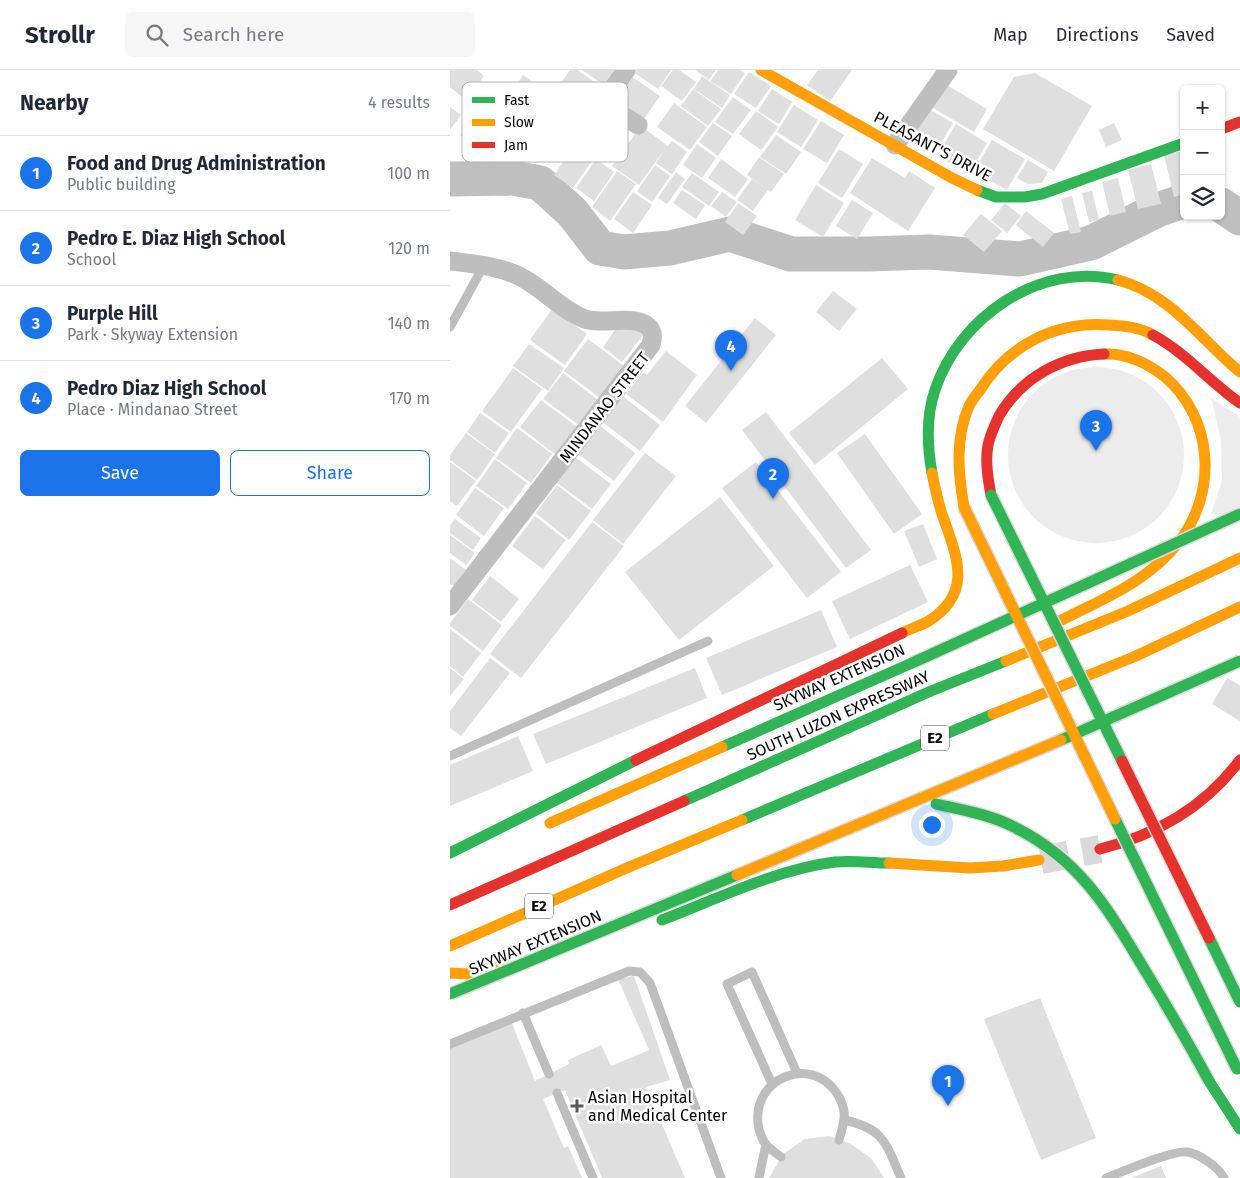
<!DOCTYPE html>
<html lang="en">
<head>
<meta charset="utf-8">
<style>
  body { margin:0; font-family:"Fira Sans",sans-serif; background:#f6f6f7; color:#1f2937 }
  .controls { position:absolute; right:15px; top:15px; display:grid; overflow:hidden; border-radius:8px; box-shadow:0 1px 4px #0004 }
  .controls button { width:45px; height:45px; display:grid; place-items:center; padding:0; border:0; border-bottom:1px solid #e0e1e3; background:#fff; color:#1f2937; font:25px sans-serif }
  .you { position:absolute; left:481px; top:754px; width:18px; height:18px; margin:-12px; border:4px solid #fff; border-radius:50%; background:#1a73e8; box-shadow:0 0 0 8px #1a73e833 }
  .badge { display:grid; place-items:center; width:32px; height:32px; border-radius:50%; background:#1a73e8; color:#fff; font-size:16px; font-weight:700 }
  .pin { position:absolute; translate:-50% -41px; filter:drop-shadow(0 1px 2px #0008) }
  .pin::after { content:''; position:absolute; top:26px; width:18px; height:15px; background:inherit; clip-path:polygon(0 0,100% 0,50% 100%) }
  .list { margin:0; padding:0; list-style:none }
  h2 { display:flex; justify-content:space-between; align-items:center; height:65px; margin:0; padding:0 20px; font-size:21px }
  h2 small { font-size:16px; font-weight:400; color:#747a83 }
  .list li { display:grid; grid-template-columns:32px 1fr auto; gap:15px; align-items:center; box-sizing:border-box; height:75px; padding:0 20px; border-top:1px solid #e0e1e3 }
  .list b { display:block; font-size:19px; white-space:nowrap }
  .list p { margin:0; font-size:16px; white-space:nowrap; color:#747a83 }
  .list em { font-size:16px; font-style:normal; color:#747a83 }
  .actions { display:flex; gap:10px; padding:15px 20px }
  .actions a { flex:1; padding:11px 0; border:1px solid #1a73e8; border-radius:8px; text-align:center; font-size:18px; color:#1a73e8 }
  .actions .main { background:#1a73e8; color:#fff }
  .icon { flex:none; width:28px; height:28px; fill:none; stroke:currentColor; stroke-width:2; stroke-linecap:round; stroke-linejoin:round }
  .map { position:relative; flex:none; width:790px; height:1108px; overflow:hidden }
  header { display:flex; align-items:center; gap:30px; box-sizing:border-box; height:70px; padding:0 25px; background:#fff; border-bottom:1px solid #e0e1e3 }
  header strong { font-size:24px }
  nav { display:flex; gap:28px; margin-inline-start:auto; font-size:18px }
  .search { width:350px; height:45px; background:#f6f6f7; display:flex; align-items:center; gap:12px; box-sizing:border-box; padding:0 18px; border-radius:8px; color:#747a83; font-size:19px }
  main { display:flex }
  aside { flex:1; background:#fff }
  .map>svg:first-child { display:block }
</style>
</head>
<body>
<header>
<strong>Strollr</strong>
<div class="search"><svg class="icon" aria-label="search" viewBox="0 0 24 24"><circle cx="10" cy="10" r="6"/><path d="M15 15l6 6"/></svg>Search here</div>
<nav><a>Map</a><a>Directions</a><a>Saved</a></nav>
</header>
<main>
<aside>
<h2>Nearby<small>4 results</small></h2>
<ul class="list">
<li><span class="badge">1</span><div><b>Food and Drug Administration</b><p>Public building</p></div><em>100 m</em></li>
<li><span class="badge">2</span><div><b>Pedro E. Diaz High School</b><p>School</p></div><em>120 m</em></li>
<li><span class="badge">3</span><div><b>Purple Hill</b><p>Park · Skyway Extension</p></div><em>140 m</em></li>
<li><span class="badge">4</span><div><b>Pedro Diaz High School</b><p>Place · Mindanao Street</p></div><em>170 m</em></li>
</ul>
<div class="actions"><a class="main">Save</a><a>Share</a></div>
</aside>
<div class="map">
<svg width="790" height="1108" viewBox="0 0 790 1108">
  <rect width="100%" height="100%" fill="#fff"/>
  <path fill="#ececec" d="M558 385a88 88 0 1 1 176 0a88 88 0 1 1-176 0Z
    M761,328L790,347V444H761L772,410L771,370Z"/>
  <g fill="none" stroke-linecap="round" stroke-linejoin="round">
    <path stroke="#bfbfbf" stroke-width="35" d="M0,109L63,108L90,113L122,142L150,178L174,182L220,178L280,164L341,184H418L479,182L570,189L641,173L707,140L734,131
      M771,135L790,148"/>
  </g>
  <path fill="#dfdfdf" d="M0,0H27L34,6L16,30L0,17Z
    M120,0H127L155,19L135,47L103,24Z
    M132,0H172L158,18Z
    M180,0H221L208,19Z
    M223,0H229L246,12L232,31L211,16Z
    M245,0H266L259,10Z
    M268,0H290L295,3L281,24L260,11Z
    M368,0H402L380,31L357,15Z
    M299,2L321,16L306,38L284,24Z
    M585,3L642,36L604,101L533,59L564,7Z
    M178,4L210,26L194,49L162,28Z
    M73,5L95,21L86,34L64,19Z
    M252,6L280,25L272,38L244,19Z
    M497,15L537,39L524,62L483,38Z
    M243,19L271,39L258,56L231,36Z
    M322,19L342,32L329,54L308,41Z
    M283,27L301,40L283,64L265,52Z
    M224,33L257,57L240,80L207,57Z
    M344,35L368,50L351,77L327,62Z
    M0,37L11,45L0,60Z
    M37,37L69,60L41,87L10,65L25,45L30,48Z
    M475,37L503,53L484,85L456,69Z
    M306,41L328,57L311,80L289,64Z
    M371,51L394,65L377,93L353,79Z
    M263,53L282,66L268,86L249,72Z
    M664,53L672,70L656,77L649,60Z
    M506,54L537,73L519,104L487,86Z
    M191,56L218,76L222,71L237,82L222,104L206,93L215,79L189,115L162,96Z
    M326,65L351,82L336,104L310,87Z
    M542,70L575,89L557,120L524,101Z
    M247,74L266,88L252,108L233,95Z
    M125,75L144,88L123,118L104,105Z
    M389,79L413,94L392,128L368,113Z
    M732,81L734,87V124L724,127L714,85Z
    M309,87L334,104L321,122L297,105Z
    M422,88L455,108L459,101L485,118L458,161L400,123Z
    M146,89L164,102L144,131L126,118Z
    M271,89L298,109L285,127L258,108Z
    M578,90L598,102L592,113L578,114L567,108Z
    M701,94L711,134L688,139L678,100Z
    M205,95L220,106L202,132L187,121Z
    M167,101L186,114L160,151L142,137Z
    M226,102L235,109L217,134L208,128Z
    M242,103L269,122L259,136L232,117Z
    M668,108L676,142L660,146L652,112Z
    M302,109L318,120L303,141L287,130Z
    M366,115L394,133L373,167L345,150Z
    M232,120L255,135L246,149L223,133Z
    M642,121L649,150L639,152L632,123Z
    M183,122L202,135L183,163L164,149Z
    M272,122L287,132L276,147L261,136Z
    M622,126L631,162L620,164L611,129Z
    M402,130L423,143L407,169L386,156Z
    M288,133L307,146L293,165L275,152Z
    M555,133L571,146L557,163L541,150Z
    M576,141L604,163L593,177L566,155Z
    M531,144L552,161L534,182L513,165Z
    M383,221L407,239L389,261L366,242Z
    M102,239L137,264L115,295L80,270Z
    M305,248L326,265L256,353L235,336Z
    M183,257L193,265L172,292L153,277L165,260Z
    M138,269L174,296L150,328L114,301Z
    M79,274L114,298L98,321L63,296Z
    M216,281L247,305L213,352L176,324L194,302L197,305Z
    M432,288L458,319L365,395L339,363Z
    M63,298L92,319L61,362L32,341Z
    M113,303L148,330L129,355L93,329Z
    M171,325L210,355L190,381L151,351Z
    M91,330L127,357L106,385L70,357Z
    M316,342L421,480L396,498L292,360Z
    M30,343L59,363L45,383L17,362Z
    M149,355L185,383L164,411L127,383Z
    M67,358L102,384L81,413L46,388Z
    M16,363L45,384L27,410L0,390V385Z
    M415,364L472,444L444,464L387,383Z
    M195,383L226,406L173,474L143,450Z
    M125,387L161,414L142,439L106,412Z
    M45,389L77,413L58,439L26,416Z
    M0,392L26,411L7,436L0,431Z
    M306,392L391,502L357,528L272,418Z
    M107,415L141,441L119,470L86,443Z
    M25,418L54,438L34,466L6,445Z
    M270,427L324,496L229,570L175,502Z
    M85,446L116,470L93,499L62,476Z
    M5,449L31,468L23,480L0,463V456Z
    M142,452L174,476L71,608L40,584Z
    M473,454L487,489L469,497L454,461Z
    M0,465L25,483L16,495L0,483Z
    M0,488L16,500L4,516L0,514Z
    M460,495L478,532L400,569L382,531Z
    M40,506L69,529L51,552L22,530Z
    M18,529L52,555L33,581L0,556V553Z
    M371,540L387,577L272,625L256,588Z
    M0,559L31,583L13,607L0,596Z
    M40,588L60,603L11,666L0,658V641Z
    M0,598L14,609L0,626Z
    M245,598L257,628L96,694L83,664Z
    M777,608L790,615V651L762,634Z
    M68,666L83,701L0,736V695Z
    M184,906L220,1010L196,1017L235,1108H152L115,1020L93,1029L114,1078L118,1076L132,1108H0V978L62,953L85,1011L119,994L118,990L151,975L161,996L199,980L168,909Z
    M590,928L646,1068L591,1090L534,949Z
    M379,1066L401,1074L422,1089L434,1108H319L333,1084L355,1069Z
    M711,1096L716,1108H681Z"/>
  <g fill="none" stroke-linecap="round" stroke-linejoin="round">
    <path stroke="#d9d9d9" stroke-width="28" stroke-dasharray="28 14" stroke-linecap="butt" d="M591,790L650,779"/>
    <path stroke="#bebebe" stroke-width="9" d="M0,257L34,195
      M0,686L258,571
      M73,943L99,1004
      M0,974L179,901L190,902L200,913L271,1108
      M322,1014L277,914L302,902L347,1003
      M107,1023L143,1108
      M395,1050C435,1059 436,1074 451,1108
      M331,1087C326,1083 320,1079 316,1075C311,1068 309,1061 308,1053C303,1008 360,985 386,1022C398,1040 395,1050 389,1070
      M309,1108L316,1074
      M656,1108C672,1102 722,1080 737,1082C750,1084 768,1097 774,1108"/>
    <path stroke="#bebebe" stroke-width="19" d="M176,0L156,29V35L188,55
      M445,75L498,0
      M0,191C24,194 49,196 71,207C94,219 111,240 135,249C152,255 181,245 196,255C204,260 203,268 201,275L0,536"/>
    <path stroke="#30b455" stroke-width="11" d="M527,120L546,127H575L592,124L734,73
      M482,403C477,375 476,346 485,320C509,247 590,191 668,210
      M272,677L462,593
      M234,731L481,621L556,591
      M292,750L543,644
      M0,783L186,690
      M212,850C267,829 327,799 385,792C403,790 421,793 439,793
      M759,1011L790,1059"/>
    <path stroke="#ff9f0a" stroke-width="11" d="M311,0L502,108L527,120
      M668,210C721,224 750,269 790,302
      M514,437C508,403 505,368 519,336C522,330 526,325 530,320C558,275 606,251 659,255C675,256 689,257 703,265
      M608,552C650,530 698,512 728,473C768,423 764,348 714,306C697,293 676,283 654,284
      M452,563C460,559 469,556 477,552C523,524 508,489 493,447C488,433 485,418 482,403
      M556,591L678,541L790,488
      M543,644L686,586L790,537
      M100,753L272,677
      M439,793L520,798L553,796L589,790
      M0,876L179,797L292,750
      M0,903L19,904L49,894"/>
    <path stroke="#e5322d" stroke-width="11" d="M771,59L790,52
      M703,265C736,283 760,312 790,333
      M541,425C538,409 535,392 538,375C540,365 545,355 549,346C571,308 611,286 654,284
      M186,690L452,563
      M650,779C706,765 755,737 790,690
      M0,835L234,731"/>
    <g stroke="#dbdbdb" stroke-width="14" stroke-linecap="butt">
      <path id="fast-bridge" d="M541,425L672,691
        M462,593L790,444
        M611,670L790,591
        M486,734C513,740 542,745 566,758C633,792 659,841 696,902C718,938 739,974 759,1011
        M665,749L787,999
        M759,868L790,932
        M0,924L287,805"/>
    </g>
    <g stroke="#dbdbdb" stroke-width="14" stroke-linecap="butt">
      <path id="slow-bridge" d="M514,437L665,749
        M287,805L611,670"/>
    </g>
    <g stroke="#dbdbdb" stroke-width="14" stroke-linecap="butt">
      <path id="jam-bridge" d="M672,691L759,868"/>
    </g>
    <use href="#fast-bridge" stroke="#30b455" stroke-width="11"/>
    <use href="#slow-bridge" stroke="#ff9f0a" stroke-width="11"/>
    <use href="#jam-bridge" stroke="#e5322d" stroke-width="11"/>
  </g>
  <path fill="#595959" stroke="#fff" stroke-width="2" d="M124.5 1028.5h5v5h5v5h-5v5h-5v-5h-5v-5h5z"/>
  <g text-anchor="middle" stroke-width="5" stroke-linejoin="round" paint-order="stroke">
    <g fill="#fff" stroke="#4c4c4c" stroke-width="1">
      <rect x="471" y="655.5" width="28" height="25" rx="4"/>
      <rect x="75" y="823.5" width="28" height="25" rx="4"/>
    </g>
    <g font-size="15" font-weight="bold" fill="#000">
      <text x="485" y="673">E2</text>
      <text x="89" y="841">E2</text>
    </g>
    <g font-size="16" fill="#000" stroke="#fff">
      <text transform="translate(483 76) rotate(28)" y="6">PLEASANT'S DRIVE</text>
      <text transform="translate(154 337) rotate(-52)" y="6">MINDANAO STREET</text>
      <text transform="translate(389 607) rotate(-24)" y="6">SKYWAY EXTENSION</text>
      <text transform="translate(388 645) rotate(-24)" y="6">SOUTH LUZON EXPRESSWAY</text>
      <text transform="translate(85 872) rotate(-23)" y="6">SKYWAY EXTENSION</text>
    </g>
    <g font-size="16" fill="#000" stroke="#fff" text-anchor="start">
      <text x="138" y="1033">Asian Hospital<tspan x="138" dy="18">and Medical Center</tspan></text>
    </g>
  </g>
  <rect x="12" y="12" width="166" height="80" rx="8" fill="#fff" stroke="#b2b2b2" stroke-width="1"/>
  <rect x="22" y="27" width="23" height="6" fill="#30b455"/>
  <rect x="22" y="49" width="23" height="7" fill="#ff9f0a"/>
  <rect x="22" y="72" width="23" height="6" fill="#e5322d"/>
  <g font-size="14" fill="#000">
    <text x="54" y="35">Fast</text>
    <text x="54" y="57">Slow</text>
    <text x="54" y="80">Jam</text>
  </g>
</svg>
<div class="controls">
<button>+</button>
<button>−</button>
<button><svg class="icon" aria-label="layers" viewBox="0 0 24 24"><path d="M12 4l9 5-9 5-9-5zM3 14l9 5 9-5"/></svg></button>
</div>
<div class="you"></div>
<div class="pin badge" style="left:498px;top:1036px">1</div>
<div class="pin badge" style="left:323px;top:429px">2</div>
<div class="pin badge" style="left:646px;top:381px">3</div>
<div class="pin badge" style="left:281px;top:301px">4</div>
</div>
</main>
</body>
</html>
